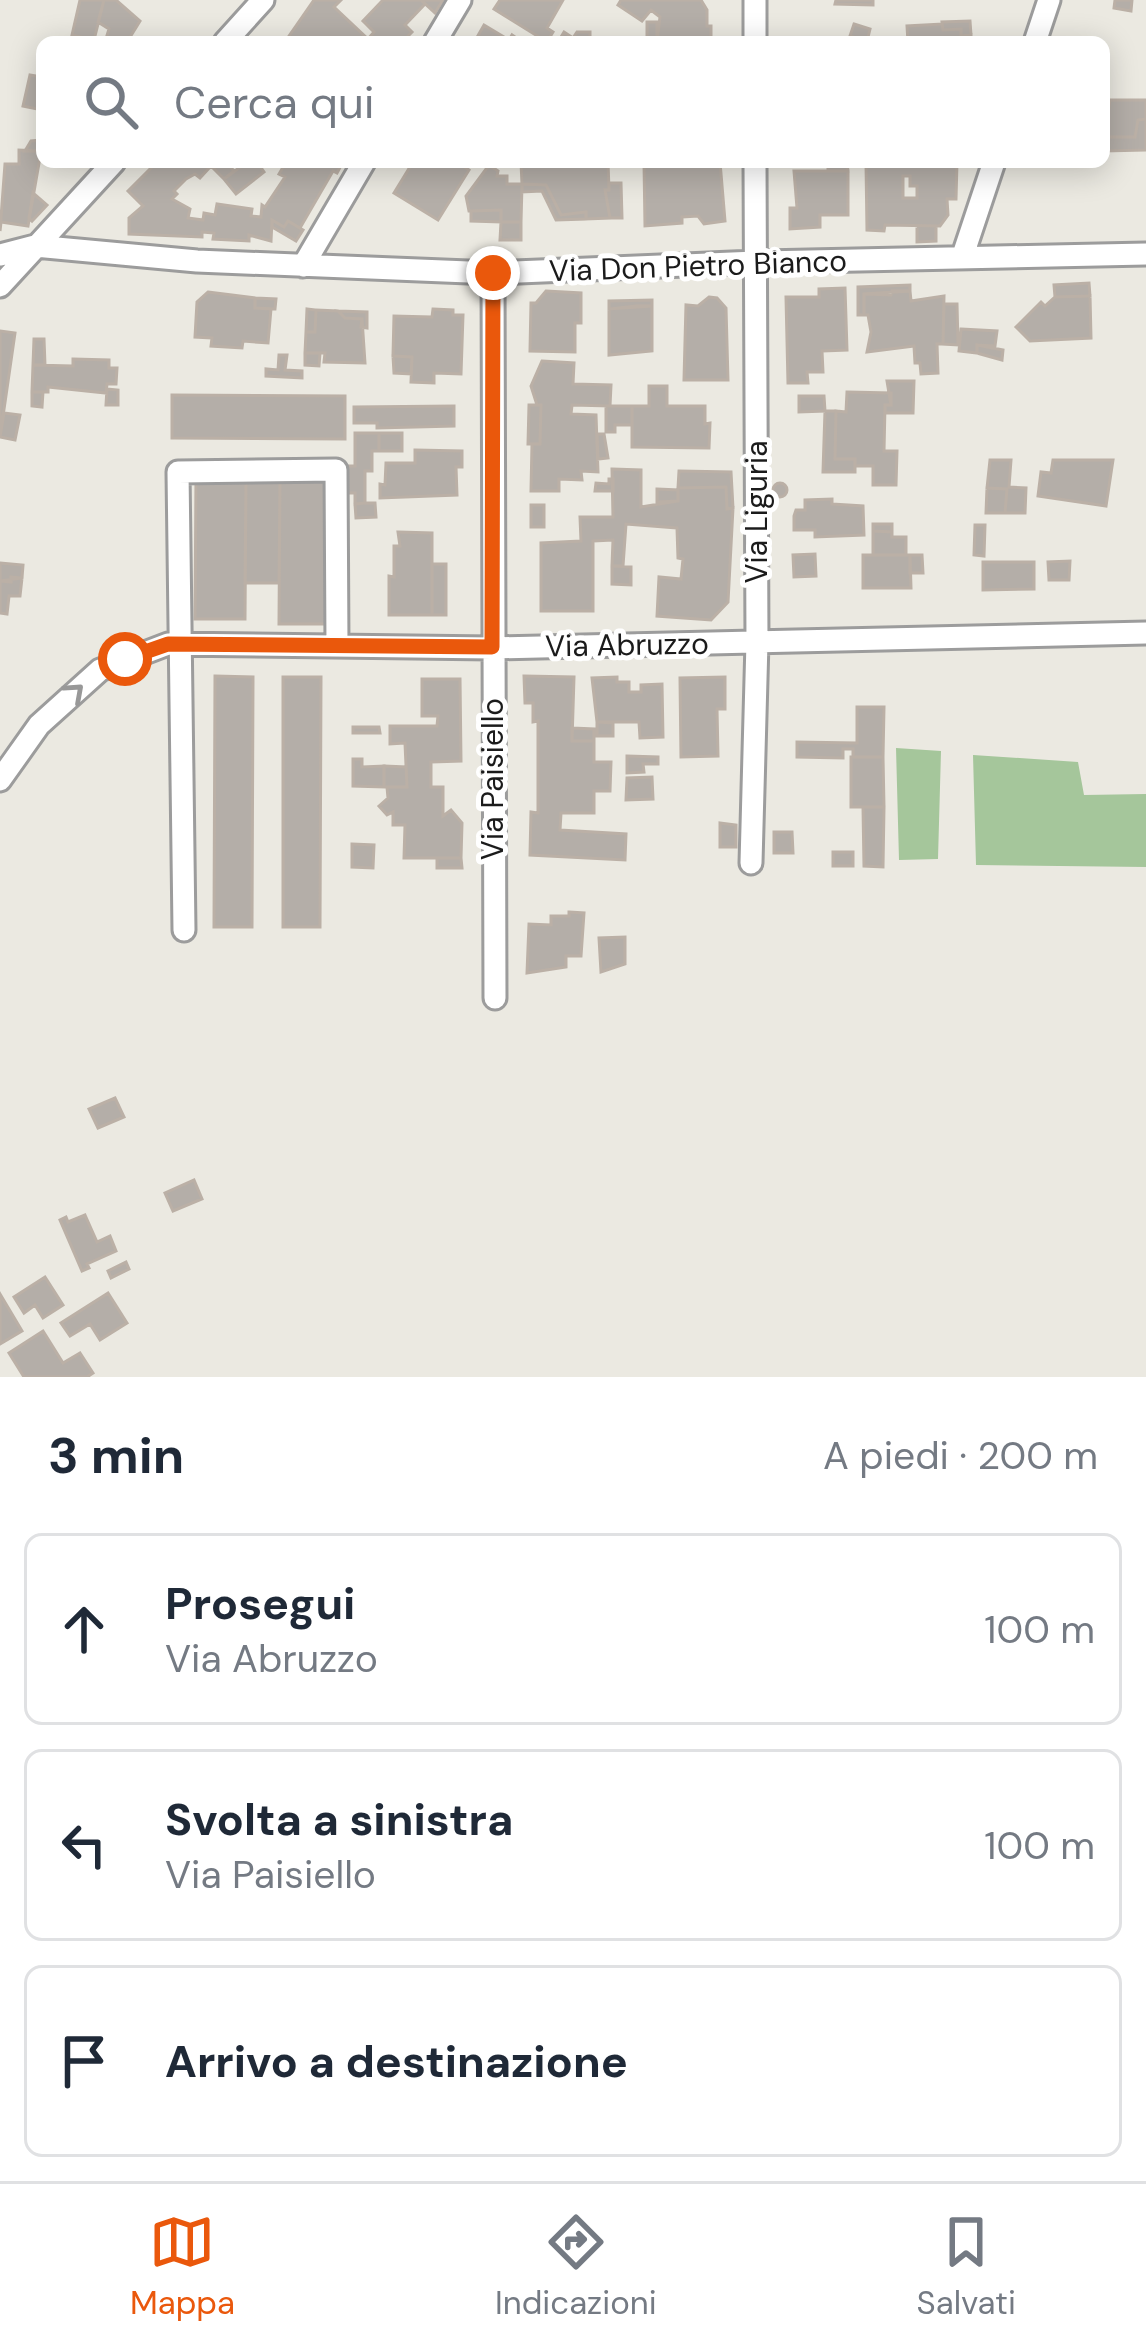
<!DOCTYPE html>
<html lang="it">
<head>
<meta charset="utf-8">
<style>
  body { margin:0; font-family:"DM Sans",sans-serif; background:#f2f2f3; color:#1f2937 }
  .stop { position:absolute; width:36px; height:36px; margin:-27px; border:9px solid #ea580c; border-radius:50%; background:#fff }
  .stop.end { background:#ea580c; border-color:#fff; box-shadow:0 3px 12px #0008 }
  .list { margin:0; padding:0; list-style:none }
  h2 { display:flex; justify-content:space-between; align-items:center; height:156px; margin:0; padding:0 48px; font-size:51px }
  h2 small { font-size:39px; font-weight:400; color:#747a83 }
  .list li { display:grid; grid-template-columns:78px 1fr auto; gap:36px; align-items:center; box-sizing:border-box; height:192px; margin:0 24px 24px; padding:0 24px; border:3px solid #e0e1e3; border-radius:18px }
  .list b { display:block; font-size:45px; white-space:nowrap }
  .list p { margin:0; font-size:39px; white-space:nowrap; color:#747a83 }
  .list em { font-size:39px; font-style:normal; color:#747a83 }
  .icon { flex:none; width:66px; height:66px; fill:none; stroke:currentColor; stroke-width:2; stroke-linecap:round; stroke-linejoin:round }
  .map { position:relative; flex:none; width:1146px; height:1377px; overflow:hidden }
  .search { position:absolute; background:#fff; box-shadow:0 6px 30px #0003; left:36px; right:36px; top:36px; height:132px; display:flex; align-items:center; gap:30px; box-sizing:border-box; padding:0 42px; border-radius:18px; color:#747a83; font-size:45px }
  .sheet { height:804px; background:#fff }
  nav { display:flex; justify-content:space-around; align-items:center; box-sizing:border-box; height:168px; border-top:3px solid #e0e1e3; background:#fff; font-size:33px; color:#747a83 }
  nav a { display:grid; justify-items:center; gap:6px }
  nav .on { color:#ea580c }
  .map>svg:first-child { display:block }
</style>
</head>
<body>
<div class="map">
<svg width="1146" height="1377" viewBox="0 0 1146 1377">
  <rect width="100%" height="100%" fill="#ebe9e1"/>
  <path fill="#a5c69b" d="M896,748L941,751L938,859L899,860Z
    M973,755L1078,762L1084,795L1146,794V867L976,865Z"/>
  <path fill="#b4aea8" stroke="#bbb0a6" stroke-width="3" fill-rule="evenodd" d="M80,0H104L94,40L72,35Z
    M104,0H116L140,21L127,42H105L109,29L98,22Z
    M314,0H341L334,7L368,39L374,32L363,21L383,0H421L425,4L405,25L412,32L402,42H295L289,36Z
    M421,0H443L435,13Z
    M500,0H563L547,28L553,32L547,42L494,9Z
    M621,0H701L707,10V26H711V42H657L660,17L651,10L642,21L618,5Z
    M836,0H873V5L835,4Z
    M1115,0H1132L1131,11L1114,8Z
    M970,21L971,35L961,36V29L943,30L942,22Z
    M647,22H657V42H647Z
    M854,24L870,29L867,41L850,36Z
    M942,24L943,30L961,29V36L971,35V42H908L907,26Z
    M484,25L509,40L512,35L522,42H478L475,41Z
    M564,32L573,38L577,32H590V42H558Z
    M30,75L42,77V110L23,106Z
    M1110,100H1146V119L1138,120L1135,137H1104Z
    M1146,119V150L1104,151V137H1135L1138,120Z
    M42,140L41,151H25L31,141Z
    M42,146L28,226L1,222L0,231L5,164H19V150L41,151Z
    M157,162H226L234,171L224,179L211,166L200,178L195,174L186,179L174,191L177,194L172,199L190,209L188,218L203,220L204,213L215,215L217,204L252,209L251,216L261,217L262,205L265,207L285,177L279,174L286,162H343L337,173L333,171L300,228L288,221L284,227L272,220L271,241L249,235V241L213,239L214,233L202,232V237L129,234V218L143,206L128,191Z
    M247,162H257L264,172L236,194L224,179Z
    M413,162H457L469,170L438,220L394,193Z
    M521,162H608L609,190H605L610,218L586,219V212L561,215L546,185L522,184Z
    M644,162H720L725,221L704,224L698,216L682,217V223L645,226Z
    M828,162H847L848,171H828Z
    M866,162H957L956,199H947L948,215L940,226L885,225L884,231L867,230ZM903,176H910V186H917V198H903Z
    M489,165L498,171L497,176H507V184H522L521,222H501V210L469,211L466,196Z
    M794,171H848V215H820V227L790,229V208H797Z
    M609,183H621L622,218H610L605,190H609Z
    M522,184L546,185L561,215L586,212V219L556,220L542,191L522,192Z
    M33,193L47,205L32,221L29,218Z
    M501,210V222L471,221V211Z
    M272,220L284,227L288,221L303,230L296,241L272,227Z
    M501,222H521V240H500Z
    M917,226H936V241L917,242Z
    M1089,283L1090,296L1055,297L1054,285Z
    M910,285V291L864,294V315H858V287Z
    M845,288L847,350L822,351L823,372H807L808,383H788L786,297H819V289Z
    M546,291L581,293V323H575V352L530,351L531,303H536Z
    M892,291H910L911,301L944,296L943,344H937L938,373L921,374L920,363H915L914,346L867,352L871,332L868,315H864V294L891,295Z
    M208,292L255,298V308L271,309L268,343L243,341L242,348L211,346L212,338L195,337L197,302Z
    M1090,296L1091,338L1030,341L1016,327L1041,302L1045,306L1055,297Z
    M709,297L717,298L726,308L728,380H684L686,305L698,306Z
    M255,298L276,299L275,309L255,308Z
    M652,300V306L609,309V301Z
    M944,304H957L958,345L943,344Z
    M636,306H652V351L609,355V309Z
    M307,309L316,310L315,332H306Z
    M433,309L453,310V315H463L461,374L434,373V383L411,382L412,357L393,356L394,316L432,317Z
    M316,310L338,311L345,318L362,319L365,363L324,362L325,353H305L306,332H315Z
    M338,311L367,312V328L361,327L362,319L345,318Z
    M961,329L997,331L995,346L977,345V353L959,351Z
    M0,331L15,333L0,437Z
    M34,339H44L45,365H33Z
    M977,345L1003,350L1002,360L977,353Z
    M305,353H320L319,366L305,365Z
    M279,355H287L285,370L302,371V378L266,376V369L278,370Z
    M393,356L412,357L411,374L394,373Z
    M73,359L109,360V368H117L116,384H107L106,393L48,387V392H32L33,365L73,366Z
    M542,361L574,363L573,384L611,385L610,406L572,405L571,414L596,415L598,472L581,471L582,480L559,479V491H531L532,444H540L541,405H537L531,386Z
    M887,381H914L913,413H885V405H891Z
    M649,386H667V406H705V424L710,423L709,448L632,447V406H649Z
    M107,389L118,390V405H106Z
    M32,392H43L42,407L32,406Z
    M847,392L891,393V405H885L884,451H897L896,485H873V466H855V459H835L836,411L846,412Z
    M172,395L345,396V439L172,438Z
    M799,396H824L825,411L799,412Z
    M529,405H541L540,444H528Z
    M454,406V426L377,428V423H354V407Z
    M606,406H632V425H615V432H606Z
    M825,411H836L835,459H855V472H823Z
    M4,413L20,415L15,440L0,437Z
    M355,433H379V451H372V471H365V503L355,504V493H336L344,466H355Z
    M379,433H402V451H379Z
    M597,434H604L608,458L598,459Z
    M415,450L462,451V467H456L457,495L380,498V484L385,485L386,463H415Z
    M990,460H1011L1009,487L1026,488L1025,513H1005L1007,489L987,488Z
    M1053,460H1113L1106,506L1038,496L1041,472L1051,473Z
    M612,469L641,470V507L678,501V488L726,487L727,509L733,508L728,602L711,620L657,616L659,577L681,579L683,559L678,558L677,528L626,524L623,566H612L613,540L593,541V611H541V543L581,541L580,517H613Z
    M679,471L731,472L733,508L727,509L726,487L678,488Z
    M196,478L246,479L245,619H195Z
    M246,479H280L279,583H245Z
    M280,479L327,480L326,624H279Z
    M609,479H613V491H595L596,483L609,484Z
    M773 490a7 7 0 1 1 14 0a7 7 0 1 1-14 0Z
    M987,488L1007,489L1005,513H986Z
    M657,489L678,490V501L657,502Z
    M832,499V504L863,506L864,535L815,537V530H794V516L796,510H805V500Z
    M365,503H375L376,517L356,518L355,504Z
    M531,505H544V527H531Z
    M873,524H892V532L873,531Z
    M975,525H985L984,556L974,555Z
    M873,531L892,532V537H906V555H873Z
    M398,532L432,533V615H389V576L394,577V546H400Z
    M815,554L816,576L794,577L793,555Z
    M863,555H910L911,588H863Z
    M910,555H922L923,573H910Z
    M1070,561L1069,580H1049L1048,562Z
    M983,562H1034V589L983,590Z
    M0,563L23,565L22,578L0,581Z
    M432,564H446V615H432Z
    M612,566L631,567V585L612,584Z
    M11,577L22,578L20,596H9L7,614L0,613V581L11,582Z
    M215,676L253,677L252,927H214Z
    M524,676L574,677L572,741H594V762H611L610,791H594V813H561L560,830L626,834L625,860L530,855L531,812L538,813V721L533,722V703H525Z
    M283,677H321L320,927H283Z
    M617,677V682H629V692H641V685L662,684L663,737L640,738L639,722H597L592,678Z
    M725,677V709H717L718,756L681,757L680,678Z
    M422,679H460L461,761L431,762V787H443V816L451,810L462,823L461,858H404L405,825H393V812L387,815L379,806L388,798L387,787H407L405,743L390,744V726H437L438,716H422Z
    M857,707H884L883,757H853V749H843V758L797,757V742L857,743Z
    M597,722L613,723V736H597Z
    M353,727H379L380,733H353Z
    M572,728L594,729V741H572Z
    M627,756L658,757V764H643L644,772L627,773Z
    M851,757H883L884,807H851Z
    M353,759H362V767L384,766V787L353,786Z
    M384,766L406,767L407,787H384Z
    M652,777L653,799L626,800L627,778Z
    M863,807H884L883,867L864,866Z
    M720,823L736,825V847H720Z
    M774,832H792L793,853H774Z
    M352,844L374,845L373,868L352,867Z
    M833,852H853V866H833Z
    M437,858H461L462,868H437Z
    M569,912L584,913L581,956H566V967L527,973L529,924L551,925V916H569Z
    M625,937V964L601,972L599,938Z
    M115,1098L124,1117L98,1128L89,1109Z
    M194,1180L202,1199L173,1211L165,1193Z
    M85,1215L97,1242L110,1236L116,1251L87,1264L89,1268L82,1271L60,1220L66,1217L68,1222Z
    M126,1262L129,1269L111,1278L108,1271Z
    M45,1277L63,1305L43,1318L35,1305L24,1313L14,1297Z
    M108,1293L127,1323L100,1340L90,1324L70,1336L61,1323Z
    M0,1294L22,1331L0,1344Z
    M43,1331L63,1363L80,1353L93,1373L87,1377H24L9,1353Z"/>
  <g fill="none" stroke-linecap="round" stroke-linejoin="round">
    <g stroke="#9c9c9c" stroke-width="27">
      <path id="minor" d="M755,0V42
        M225,42L263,0
        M435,42L460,0
        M1035,42L1049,0
        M0,255L35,246L197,261L493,273L756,262L1146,254
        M962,258L994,162
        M303,266L364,162
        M493,273L495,998
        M0,286L114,162
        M0,780L39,725L100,670L168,644L492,648L1146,633
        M751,863L757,642L755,162
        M184,930L178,472L336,470L337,646"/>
    </g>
    <use href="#minor" stroke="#fff" stroke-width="21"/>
  </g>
  <defs><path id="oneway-chevron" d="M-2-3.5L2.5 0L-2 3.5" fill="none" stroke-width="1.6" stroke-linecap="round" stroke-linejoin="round" transform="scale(3)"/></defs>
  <use stroke="#989898" href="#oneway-chevron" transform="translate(75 692) rotate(-42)"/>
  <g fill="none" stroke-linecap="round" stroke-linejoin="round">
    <path stroke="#ea580c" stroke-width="15" d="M125,659L168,644L492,647L493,273"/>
  </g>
  <g text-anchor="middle" stroke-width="10" stroke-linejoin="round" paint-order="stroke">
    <g font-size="30" fill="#1b1b1b" stroke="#fff">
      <text transform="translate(698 266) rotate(-2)" y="10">Via Don Pietro Bianco</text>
      <text transform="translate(757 512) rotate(-90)" y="10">Via Liguria</text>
      <text transform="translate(627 645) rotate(-1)" y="10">Via Abruzzo</text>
      <text transform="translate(493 779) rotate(-90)" y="10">Via Paisiello</text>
    </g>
  </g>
</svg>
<div class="stop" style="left:125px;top:659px"></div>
<div class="stop end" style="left:493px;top:273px"></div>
<div class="search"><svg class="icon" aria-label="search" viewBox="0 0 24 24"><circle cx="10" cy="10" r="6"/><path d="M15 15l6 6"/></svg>Cerca qui</div>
</div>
<section class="sheet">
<h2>3 min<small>A piedi · 200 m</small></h2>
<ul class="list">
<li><svg class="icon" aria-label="ahead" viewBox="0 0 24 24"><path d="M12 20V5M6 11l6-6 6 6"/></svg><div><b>Prosegui</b><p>Via Abruzzo</p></div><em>100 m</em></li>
<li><svg class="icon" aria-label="left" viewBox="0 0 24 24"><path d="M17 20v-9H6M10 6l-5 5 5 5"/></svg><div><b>Svolta a sinistra</b><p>Via Paisiello</p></div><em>100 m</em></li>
<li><svg class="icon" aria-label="arrive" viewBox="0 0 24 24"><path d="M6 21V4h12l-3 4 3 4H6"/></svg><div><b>Arrivo a destinazione</b></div></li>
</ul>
</section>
<nav>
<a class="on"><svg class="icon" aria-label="map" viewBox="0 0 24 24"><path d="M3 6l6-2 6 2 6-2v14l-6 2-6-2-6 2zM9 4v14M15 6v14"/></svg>Mappa</a>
<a><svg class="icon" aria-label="directions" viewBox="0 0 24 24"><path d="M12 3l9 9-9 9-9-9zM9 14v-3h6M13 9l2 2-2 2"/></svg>Indicazioni</a>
<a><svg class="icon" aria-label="saved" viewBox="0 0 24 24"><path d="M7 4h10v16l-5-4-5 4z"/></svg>Salvati</a>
</nav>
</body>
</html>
